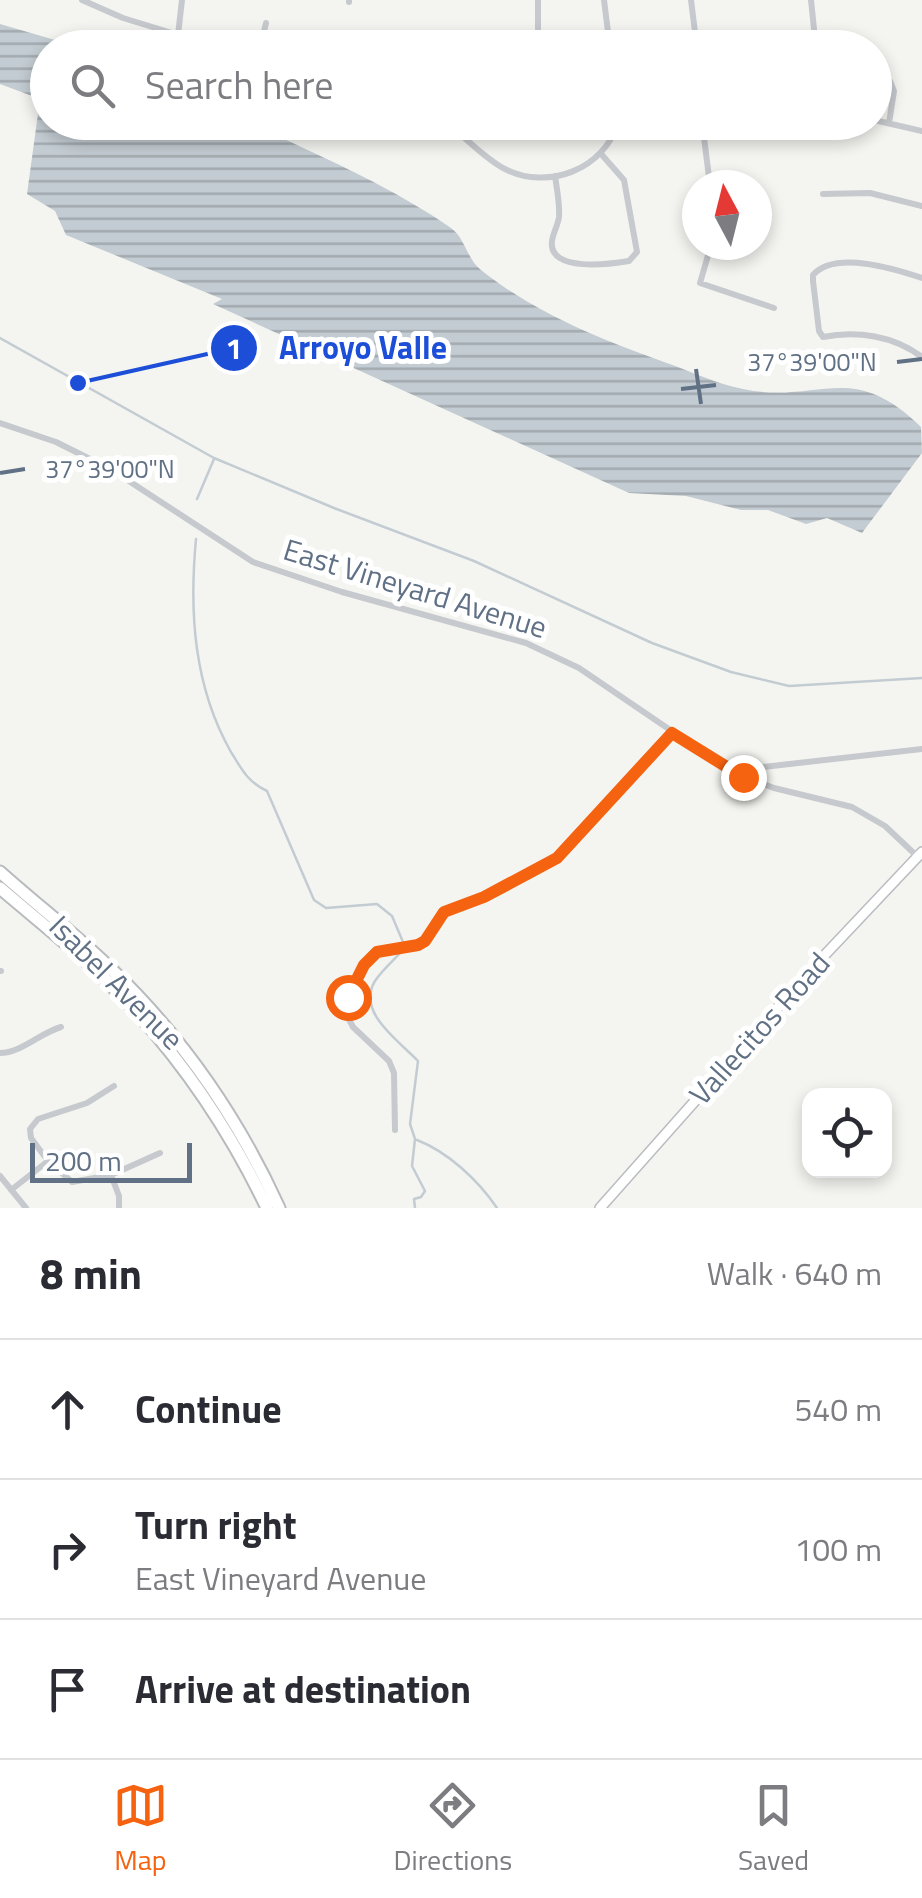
<!DOCTYPE html>
<html lang="en">
<head>
<meta charset="utf-8">
<style>
  body { margin:0; font-family:"Titillium Web",sans-serif; background:#f2f2f3; color:#2b2b33 }
  .controls { position:absolute; right:30px; bottom:30px; display:grid; overflow:hidden; border-radius:20px; box-shadow:0 5px 15px #0003 }
  .controls button { width:90px; height:90px; display:grid; place-items:center; padding:0; border:0; border-bottom:2px solid #e1e1e2; background:#fff; color:#2b2b33; font:50px sans-serif }
  .compass { position:absolute; left:682px; top:170px; width:90px; height:90px; border-radius:50%; background:#fff; box-shadow:0 5px 15px #0003; rotate:353deg }
  .scale { position:absolute; left:30px; bottom:25px; width:162px; box-sizing:border-box; padding-left:10px; border:5px solid #607085; border-top:0; font-size:28px; line-height:35px; white-space:nowrap; color:#607085; -webkit-text-stroke:8px #fff; paint-order:stroke }
  .stop { position:absolute; width:30px; height:30px; margin:-22px; border:8px solid #f56210; border-radius:50%; background:#fff }
  .stop.end { background:#f56210; border-color:#fff; box-shadow:0 2px 10px #0008 }
  .list { margin:0; padding:0; list-style:none }
  h2 { display:flex; justify-content:space-between; align-items:center; height:130px; margin:0; padding:0 40px; font-size:42px }
  h2 small { font-size:32px; font-weight:400; color:#7c7c81 }
  .list li { display:grid; grid-template-columns:65px 1fr auto; gap:30px; align-items:center; box-sizing:border-box; height:140px; padding:0 40px; border-top:2px solid #e1e1e2 }
  .list b { display:block; font-size:38px; white-space:nowrap }
  .list p { margin:0; font-size:32px; white-space:nowrap; color:#7c7c81 }
  .list em { font-size:32px; font-style:normal; color:#7c7c81 }
  .icon { flex:none; width:55px; height:55px; fill:none; stroke:currentColor; stroke-width:2; stroke-linecap:round; stroke-linejoin:round }
  .map { position:relative; flex:none; width:922px; height:1208px; overflow:hidden }
  .search { position:absolute; background:#fff; box-shadow:0 5px 15px #0003; left:30px; right:30px; top:30px; height:110px; display:flex; align-items:center; gap:25px; box-sizing:border-box; padding:0 35px; border-radius:55px; color:#7c7c81; font-size:38px }
  .sheet { height:550px; background:#fff }
  nav { display:flex; justify-content:space-around; align-items:center; box-sizing:border-box; height:140px; border-top:2px solid #e1e1e2; background:#fff; font-size:28px; color:#7c7c81 }
  nav a { display:grid; justify-items:center; gap:5px }
  nav .on { color:#f56210 }
  .map>svg:first-child { display:block }
</style>
</head>
<body>
<div class="map">
<svg width="922" height="1208" viewBox="0 0 922 1208">
  <defs>
    <pattern id="water-rules" width="6" height="5" patternUnits="userSpaceOnUse" patternTransform="scale(2.5)"><rect width="6" height="5" fill="#c3ccd2"/><path d="M0 2.5h6" fill="none" stroke="#a2aab0"/></pattern>
  </defs>
  <rect width="100%" height="100%" fill="#f4f5f0"/>
  <path fill="url(#water-rules)" d="M0,24L79,47L48,48V122L258,123L269,132C331,161 395,189 451,228C465,238 467,259 481,270C535,313 600,339 664,362C690,371 717,384 743,389C818,405 851,358 921,427L922,453L862,533L827,518L806,524L768,510H741L686,496L629,493L213,304L222,299L66,235L55,211L27,194L40,99L0,84Z"/>
  <g fill="none" stroke-linecap="round" stroke-linejoin="round">
    <path stroke="#c3ccd2" stroke-width="2.5" d="M0,338L214,458L334,508L474,561L652,643L731,672L789,686L922,678
      M197,499L214,459
      M196,539C189,613 194,687 231,752C242,770 248,782 267,791L314,900L326,908L377,904L392,916L403,942
      M403,950C394,960 382,970 375,981C356,1012 398,1040 418,1061L410,1124L415,1139L412,1166L425,1191L421,1197L414,1199L415,1208
      M417,1140C448,1152 478,1180 497,1208"/>
    <g stroke="#b9bcc0" stroke-width="12">
      <path id="major" d="M600,1208L821,959L922,852"/>
    </g>
    <g stroke="#b8bbbe" stroke-width="15">
      <path id="highway" d="M0,872C37,905 76,935 111,969C182,1037 238,1118 279,1208
        M0,888C35,918 71,946 104,978C172,1045 226,1122 267,1208"/>
    </g>
    <path stroke="#c6c9cd" stroke-width="6" d="M82,0L123,18L221,48
      M349,0V2
      M538,0V48
      M604,0L610,48
      M691,0L697,48
      M811,0L816,48
      M178,35L182,0
      M695,36L735,35
      M260,48L266,23
      M571,48L609,41
      M874,120L922,131
      M443,122C465,135 483,158 505,169C548,191 605,169 618,122
      M702,122L710,185
      M889,123L894,91L890,81
      M703,133L783,122
      M555,176C557,190 560,204 559,217C558,225 553,233 552,241C548,273 611,264 629,261L637,252L624,180L602,155
      M823,194L870,193L922,206
      M711,245L700,283L774,308
      M922,278C895,269 835,250 813,275V281L819,331L823,337C857,330 894,336 922,357
      M0,423L56,442L112,470L253,562L342,592L526,643L579,668L732,772L774,788L852,807L885,826L918,857
      M751,780L756,771L763,767L922,749
      M0,971H1
      M0,1053C21,1053 40,1033 61,1027
      M114,1086L87,1103L38,1119L30,1129L31,1138L48,1161L72,1182L111,1175L160,1153
      M395,1130L394,1073L389,1061L353,1027L345,1012L348,997L364,965L386,948L418,945L425,941L444,912L484,897L557,858L672,733
      M111,1175L119,1196V1207
      M0,1176L26,1208
      M11,1190L48,1161"/>
    <use href="#major" stroke="#fff" stroke-width="9"/>
    <use href="#highway" stroke="#fff" stroke-width="11"/>
  </g>
  <g fill="none" stroke-linecap="round" stroke-linejoin="round">
    <path stroke="#f56210" stroke-width="12" d="M348,997L364,965L377,952L418,945L425,941L444,912L484,897L557,858L672,733L743,777"/>
  </g>
  <path fill="none" stroke="#607085" stroke-width="4" d="M897,362L922,359M696,369L701,404M681,389L716,385M0,473L25,469"/>
  <g text-anchor="middle" stroke-width="10" stroke-linejoin="round" paint-order="stroke">
    <g font-size="30" fill="#607085" stroke="#fff">
      <text transform="translate(415 589) rotate(17)" y="10">East Vineyard Avenue</text>
      <text transform="translate(116 983) rotate(45)" y="10">Isabel Avenue</text>
      <text transform="translate(760 1029) rotate(-48)" y="10">Vallecitos Road</text>
    </g>
  </g>
  <g font-size="25" text-anchor="middle" fill="#607085" stroke="#fff" stroke-width="10" stroke-linejoin="round" paint-order="stroke">
    <text x="812" y="371">37°39'00"N</text>
    <text x="110" y="478">37°39'00"N</text>
  </g>
  <path fill="none" stroke="#1d4ed8" stroke-width="4" d="M78 383L234 348"/>
  <g fill="#1d4ed8" stroke="#fff" stroke-width="4">
    <circle cx="78" cy="383" r="10"/>
    <circle cx="234" cy="348" r="25"/>
  </g>
  <g font-size="30" text-anchor="middle" font-weight="bold" fill="#fff">
    <text x="234" y="359">1</text>
  </g>
  <g font-size="32" text-anchor="middle" font-weight="bold" fill="#1d4ed8" stroke="#fff" stroke-width="10" stroke-linejoin="round" paint-order="stroke">
    <text x="363" y="359">Arroyo Valle</text>
  </g>
</svg>
<div class="controls">
<button><svg class="icon" aria-label="locate" viewBox="0 0 24 24"><circle cx="12" cy="12" r="6"/><path d="M12 2v4M12 18v4M2 12h4M18 12h4"/></svg></button>
</div>
<svg class="compass" viewBox="-18 -18 36 36"><path d="M0-13l5 13h-10z" fill="#e53935"/><path d="M0 13l5-13h-10z" fill="#7c7c81"/></svg>
<div class="scale">200 m</div>
<div class="stop" style="left:348px;top:997px"></div>
<div class="stop end" style="left:743px;top:777px"></div>
<div class="search"><svg class="icon" aria-label="search" viewBox="0 0 24 24"><circle cx="10" cy="10" r="6"/><path d="M15 15l6 6"/></svg>Search here</div>
</div>
<section class="sheet">
<h2>8 min<small>Walk · 640 m</small></h2>
<ul class="list">
<li><svg class="icon" aria-label="ahead" viewBox="0 0 24 24"><path d="M12 20V5M6 11l6-6 6 6"/></svg><div><b>Continue</b></div><em>540 m</em></li>
<li><svg class="icon" aria-label="right" viewBox="0 0 24 24"><path d="M7 20v-9h11M14 6l5 5-5 5"/></svg><div><b>Turn right</b><p>East Vineyard Avenue</p></div><em>100 m</em></li>
<li><svg class="icon" aria-label="arrive" viewBox="0 0 24 24"><path d="M6 21V4h12l-3 4 3 4H6"/></svg><div><b>Arrive at destination</b></div></li>
</ul>
</section>
<nav>
<a class="on"><svg class="icon" aria-label="map" viewBox="0 0 24 24"><path d="M3 6l6-2 6 2 6-2v14l-6 2-6-2-6 2zM9 4v14M15 6v14"/></svg>Map</a>
<a><svg class="icon" aria-label="directions" viewBox="0 0 24 24"><path d="M12 3l9 9-9 9-9-9zM9 14v-3h6M13 9l2 2-2 2"/></svg>Directions</a>
<a><svg class="icon" aria-label="saved" viewBox="0 0 24 24"><path d="M7 4h10v16l-5-4-5 4z"/></svg>Saved</a>
</nav>
</body>
</html>
